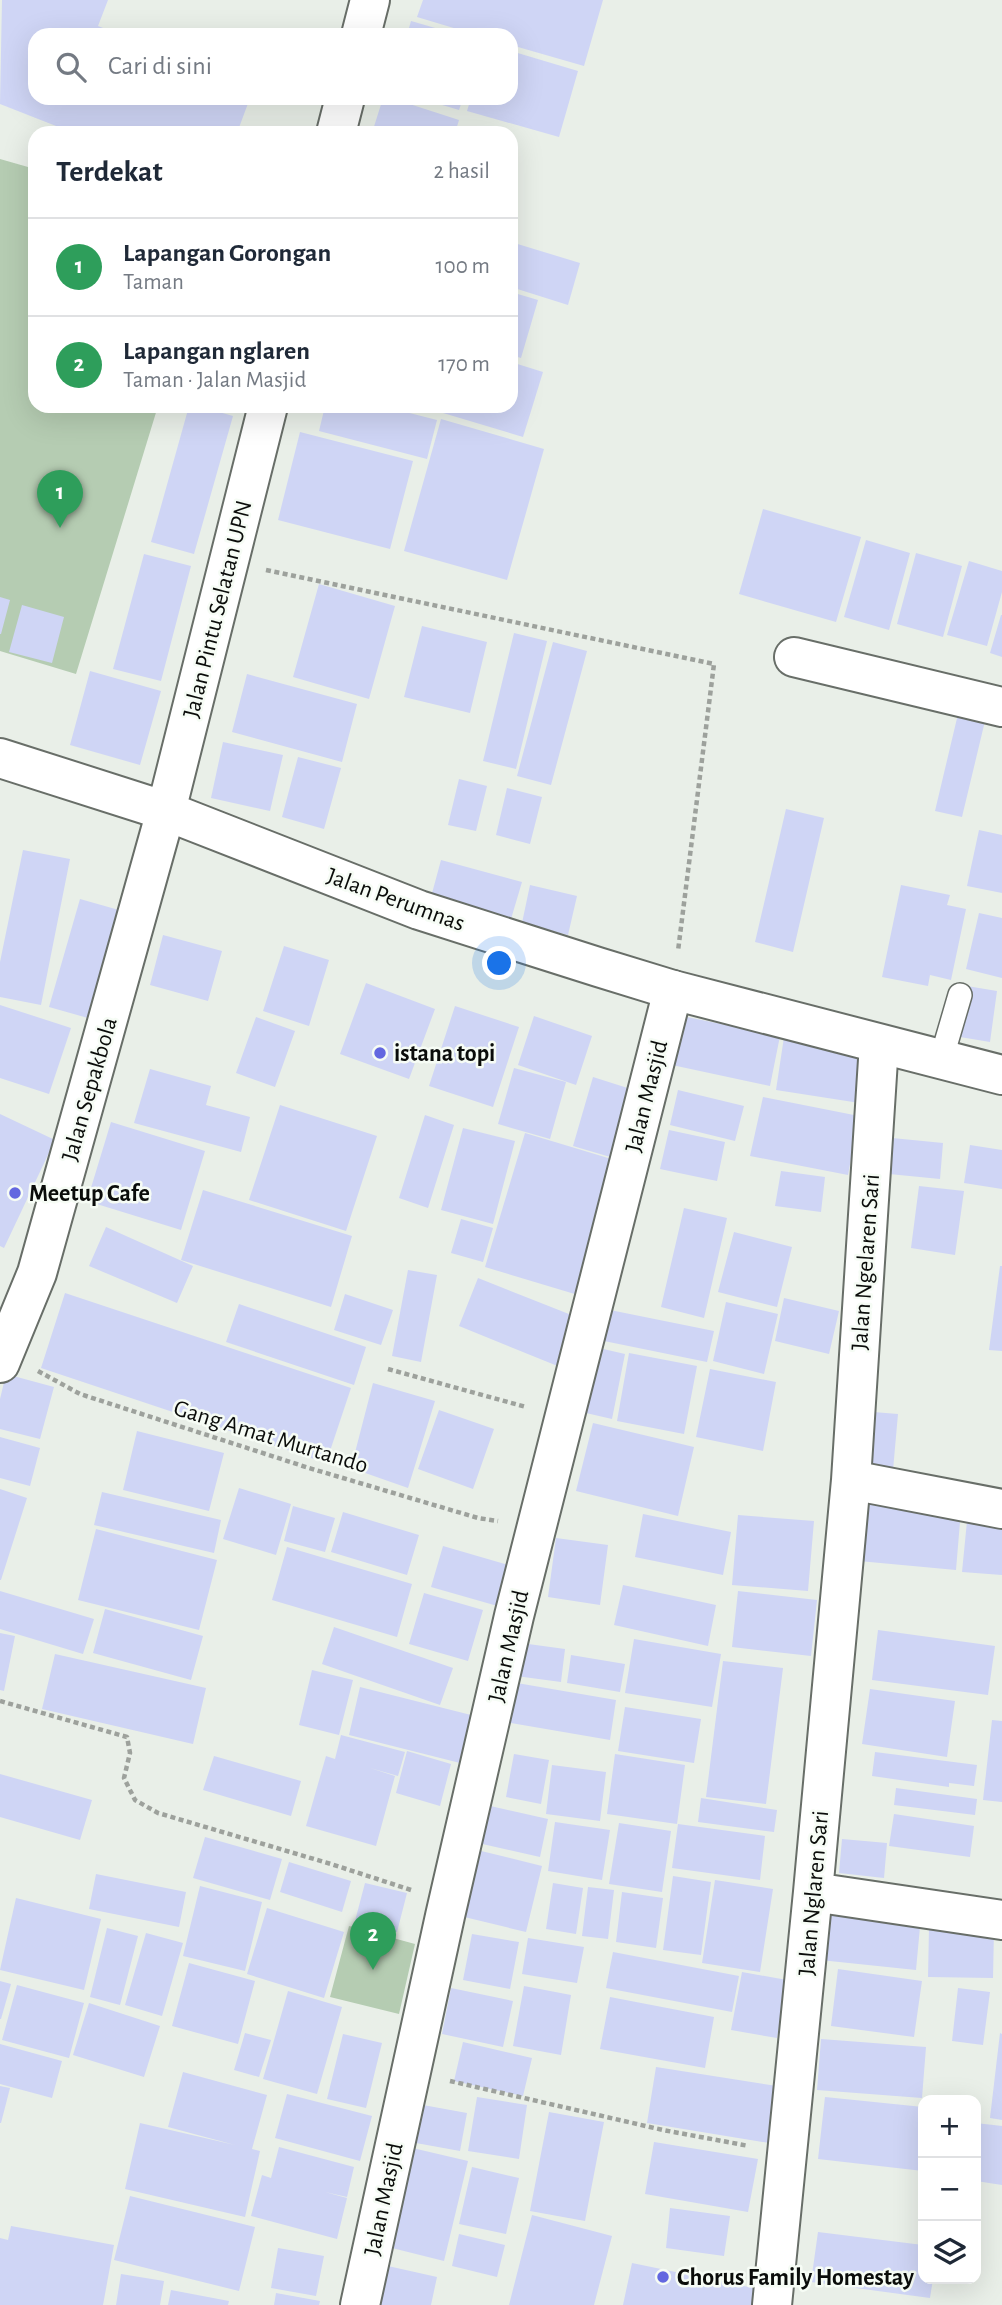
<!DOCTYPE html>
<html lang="id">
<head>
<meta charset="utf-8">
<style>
  body { margin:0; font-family:"Alegreya Sans",sans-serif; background:#f6f6f7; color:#1f2937 }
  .controls { position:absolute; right:21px; bottom:21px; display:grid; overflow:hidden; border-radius:14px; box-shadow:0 7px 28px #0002 }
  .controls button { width:63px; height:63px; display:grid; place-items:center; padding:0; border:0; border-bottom:2px solid #e0e1e3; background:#fff; color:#1f2937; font:35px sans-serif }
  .you { position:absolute; left:500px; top:964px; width:24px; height:24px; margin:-18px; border:5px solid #fff; border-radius:50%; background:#1a73e8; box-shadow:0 0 0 10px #1a73e833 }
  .badge { display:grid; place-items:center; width:46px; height:46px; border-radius:50%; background:#6367e0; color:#fff; font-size:23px; font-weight:700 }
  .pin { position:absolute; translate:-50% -58px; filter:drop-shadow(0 2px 4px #0008) }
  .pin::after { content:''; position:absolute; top:37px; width:24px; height:21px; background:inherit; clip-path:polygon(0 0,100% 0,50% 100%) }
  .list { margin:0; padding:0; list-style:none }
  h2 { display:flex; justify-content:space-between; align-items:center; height:91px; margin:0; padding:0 28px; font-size:30px }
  h2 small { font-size:23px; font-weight:400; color:#747a83 }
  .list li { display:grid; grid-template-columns:46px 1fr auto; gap:21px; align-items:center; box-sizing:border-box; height:98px; padding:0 28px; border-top:2px solid #e0e1e3 }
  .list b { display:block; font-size:26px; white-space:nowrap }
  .list p { margin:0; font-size:23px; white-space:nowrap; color:#747a83 }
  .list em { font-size:23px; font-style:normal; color:#747a83 }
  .icon { flex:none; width:38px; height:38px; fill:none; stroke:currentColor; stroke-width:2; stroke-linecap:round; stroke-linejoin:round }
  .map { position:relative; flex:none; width:1002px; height:2305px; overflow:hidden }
  .search { position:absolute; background:#fff; box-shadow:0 7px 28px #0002; left:28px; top:28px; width:490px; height:77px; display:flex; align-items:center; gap:18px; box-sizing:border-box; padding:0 24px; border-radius:21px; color:#747a83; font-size:26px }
  .panel { position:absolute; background:#fff; box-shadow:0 7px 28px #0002; left:28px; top:126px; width:490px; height:287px; border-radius:21px }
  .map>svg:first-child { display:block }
</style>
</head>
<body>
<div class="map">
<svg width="1002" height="2305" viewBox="0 0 1002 2305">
  <rect width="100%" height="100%" fill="#e9efe8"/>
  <path fill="#b5ccb2" d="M0,159L35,169V406H158L76,674L0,651Z
    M349,1926L415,1944L399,2014L330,1997Z"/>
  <path fill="#cfd5f5" d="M2,0H108L98,26L121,35H35V98H250L237,133H74L0,104Z
    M423,0H603L584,66L511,45V35H477L417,17Z
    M411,21L456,34V35H407Z
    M511,51L578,71L559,137L467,111L471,98H511Z
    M383,98H391L459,120L455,133H372Z
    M419,98H463L459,110Z
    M511,242L580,263L568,305L511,287Z
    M511,292L538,300L521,358L511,355Z
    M511,362L543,372L523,437L423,407L511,406Z
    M189,406H198L233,416L194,554L151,542Z
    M325,406H382L437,420L427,459L319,431Z
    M441,419L544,449L507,580L404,551Z
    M300,432L413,461L390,549L278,520Z
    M763,509L861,537L836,622L739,594Z
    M866,540L910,553L889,630L844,617Z
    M916,553L962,566L943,637L897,624Z
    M144,554L191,566L161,681L113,669Z
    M969,561L1002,571V592L987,646L947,635Z
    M319,584L395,606L369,699L293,677Z
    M0,597L10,600L1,634H0Z
    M22,605L64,617L52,663L9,652Z
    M1001,615H1002V657L990,653Z
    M422,626L487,642L470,713L404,697Z
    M514,633L547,641L516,769L483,761Z
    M553,642L587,651L551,785L517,776Z
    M90,671L161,691L140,765L70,745Z
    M247,674L357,704L342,762L232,732Z
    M958,714L985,721L962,817L935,811Z
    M223,742L283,755L270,811L211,798Z
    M298,757L341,768L324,829L282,817Z
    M459,779L487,786L476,831L448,825Z
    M507,788L542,797L530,844L496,835Z
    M786,809L824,818L793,952L755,942Z
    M979,830L1002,835V893L967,886Z
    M23,850L70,859L41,1005L0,997V962Z
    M441,860L522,882L511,919L431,897Z
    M530,885L577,896L568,935L522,923Z
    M901,885L950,895L947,905L966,909L951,980L930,975L928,986L882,977Z
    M80,899L133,914L102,1022L49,1007Z
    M979,913L1002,918V978L966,969Z
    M163,935L222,951L208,1001L150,985Z
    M284,946L329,960L309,1026L263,1011Z
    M366,983L435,1009L409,1079L340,1054Z
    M967,986L997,991L990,1042L960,1037Z
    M0,1005L71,1028L49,1094L0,1078Z
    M455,1006L519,1027L493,1107L429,1086Z
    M534,1016L592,1036L576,1085L518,1065Z
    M682,1016L780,1036L770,1086L672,1065Z
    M256,1017L295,1031L275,1087L236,1073Z
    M784,1037L874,1051L866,1104L776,1090Z
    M514,1068L566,1082L550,1139L498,1124Z
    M150,1069L211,1086L206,1105L250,1117L241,1152L134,1123Z
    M593,1077L637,1091L617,1159L573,1146Z
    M678,1090L744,1106L735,1141L670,1125Z
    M763,1097L859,1116L848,1175L750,1156Z
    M280,1105L377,1136L346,1231L249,1200Z
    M0,1114L55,1140L4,1248L0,1246Z
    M425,1115L454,1125L428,1208L399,1198Z
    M111,1122L205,1151L181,1230L87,1201Z
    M463,1128L515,1141L493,1224L441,1210Z
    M669,1130L725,1142L717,1181L660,1169Z
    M525,1133L618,1161L578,1295L485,1267Z
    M882,1137L943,1143L940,1179L879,1173Z
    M970,1145L1002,1150V1189L964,1183Z
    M781,1171L825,1177L821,1212L775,1206Z
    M919,1186L964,1191L955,1255L911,1248Z
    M203,1190L352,1236L331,1307L181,1260Z
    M684,1208L727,1218L704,1318L661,1307Z
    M461,1219L493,1228L483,1262L451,1253Z
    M106,1227L193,1266L177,1303L89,1266Z
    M734,1232L792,1247L777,1307L718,1292Z
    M1000,1266H1002V1351L989,1350Z
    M408,1270L437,1275L421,1362L392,1356Z
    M478,1278L579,1318L560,1367L459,1326Z
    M65,1293L351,1388L326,1463L41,1368Z
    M345,1294L393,1310L381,1345L334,1330Z
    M784,1298L839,1311L829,1354L775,1341Z
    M726,1302L778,1314L764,1374L713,1361Z
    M239,1304L366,1347L354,1385L226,1342Z
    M610,1310L714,1331L707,1362L604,1341Z
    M599,1348L625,1354L612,1419L586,1413Z
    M629,1353L697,1366L684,1434L617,1421Z
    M710,1369L776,1382L763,1451L696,1437Z
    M6,1374L54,1387L40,1439L0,1429V1399Z
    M373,1383L435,1401L408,1488L351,1468Z
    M439,1410L494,1429L473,1489L418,1469Z
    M861,1411L898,1414L893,1470L856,1467Z
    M593,1423L694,1447L678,1516L576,1491Z
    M137,1431L224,1453L209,1511L123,1490Z
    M0,1437L40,1448L30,1486L0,1478Z
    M239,1488L291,1504L276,1555L223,1539Z
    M0,1489L27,1498L1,1580H0Z
    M102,1492L221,1520L214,1553L94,1525Z
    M854,1500L961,1510L956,1570L848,1560Z
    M293,1506L335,1518L325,1552L284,1541Z
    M968,1511L1002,1515V1575L962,1572Z
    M343,1512L419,1535L407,1575L331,1552Z
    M643,1514L731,1532L723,1575L635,1557Z
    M738,1515L814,1521L808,1591L732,1585Z
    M96,1529L217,1560L199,1630L78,1600Z
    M556,1538L608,1545L600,1605L548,1597Z
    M443,1546L512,1566L501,1607L431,1587Z
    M287,1547L412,1584L397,1637L272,1600Z
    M623,1585L716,1605L708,1646L614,1625Z
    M0,1591L94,1619L83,1654L0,1629Z
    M738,1591L817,1600L811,1656L732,1647Z
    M424,1593L483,1610L468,1661L409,1644Z
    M105,1609L203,1636L191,1680L93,1653Z
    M334,1627L453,1668L440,1705L322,1664Z
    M878,1630L995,1646L988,1695L872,1680Z
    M0,1633L15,1636L4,1691L0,1690Z
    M634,1639L721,1654L712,1707L625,1693Z
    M521,1643L565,1649L561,1682L516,1676Z
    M55,1654L206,1688L193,1744L42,1709Z
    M571,1655L625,1664L620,1692L567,1683Z
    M723,1661L783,1668L766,1804L706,1797Z
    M312,1670L353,1680L339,1735L299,1725Z
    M511,1682L616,1700L610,1740L505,1722Z
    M360,1687L475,1716L464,1764L349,1735Z
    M870,1689L955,1701L947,1757L862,1744Z
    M625,1707L701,1719L694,1763L618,1751Z
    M992,1720L1002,1721V1802L983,1800Z
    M341,1735L405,1752L398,1776L370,1768L395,1776L376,1846L306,1826L326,1756L335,1759Z
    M407,1751L451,1764L440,1806L396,1793Z
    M875,1752L977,1765L974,1786L949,1783V1787L872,1776Z
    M514,1754L549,1760L541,1804L506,1797Z
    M615,1754L685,1765L677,1824L607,1814Z
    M214,1756L301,1781L291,1816L203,1790Z
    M552,1765L606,1772L600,1821L546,1814Z
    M0,1774L92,1800L80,1840L0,1817Z
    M896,1788L977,1799L975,1815L894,1805Z
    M701,1798L777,1810L774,1832L698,1822Z
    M486,1805L548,1819L540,1857L478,1843Z
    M894,1814L974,1826L970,1857L889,1846Z
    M555,1822L610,1830L602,1880L548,1871Z
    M619,1823L671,1831L662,1892L609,1884Z
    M678,1824L765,1836L760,1880L672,1868Z
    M205,1837L282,1859L270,1900L193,1878Z
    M842,1839L887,1843L884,1878L839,1873Z
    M473,1849L542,1866L526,1932L456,1915Z
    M289,1862L351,1881L342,1912L280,1892Z
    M96,1874L186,1892L179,1927L89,1909Z
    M673,1876L711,1882L701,1955L663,1950Z
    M715,1880L773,1889L760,1972L702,1963Z
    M365,1883L407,1893L397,1932L355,1921Z
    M553,1883L583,1888L576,1934L546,1929Z
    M200,1886L262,1902L245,1971L183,1956Z
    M588,1887L614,1890L608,1939L582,1936Z
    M622,1892L663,1898L656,1948L616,1942Z
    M16,1898L101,1919L84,1990L0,1970Z
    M826,1905L921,1916L916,1970L820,1960Z
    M267,1908L344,1932L324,1998L247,1974Z
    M107,1928L138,1936L120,2005L90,1997Z
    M929,1928L994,1929L993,1978L928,1977Z
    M146,1933L183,1943L162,2016L125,2005Z
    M472,1934L519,1942L510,1989L463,1980Z
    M528,1938L584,1947L577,1983L522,1974Z
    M613,1952L739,1976L732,2012L606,1988Z
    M189,1963L255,1981L238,2044L172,2026Z
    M838,1969L922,1981L914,2037L831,2026Z
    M742,1972L787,1980L777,2038L731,2030Z
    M0,1981L11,1984L1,2019H0Z
    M17,1985L84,2003L69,2058L2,2040Z
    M524,1986L571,1995L561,2055L513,2046Z
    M451,1988L513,2001L503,2047L442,2034Z
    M958,1988L990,1992L983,2045L952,2041Z
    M288,1991L342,2007L317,2094L263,2079Z
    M610,1997L714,2017L705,2068L600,2049Z
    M89,2003L160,2026L144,2077L73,2055Z
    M245,2033L271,2040L259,2077L234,2070Z
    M1000,2033L1002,2034V2120L990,2118Z
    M343,2034L382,2043L366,2108L327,2099Z
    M821,2039L926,2047L922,2098L817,2090Z
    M463,2042L532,2058L523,2096L454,2081Z
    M0,2044L62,2061L52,2098L0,2084Z
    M656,2067L777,2086L769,2143L647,2123Z
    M183,2072L267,2095L252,2149L260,2151L245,2217L125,2189L140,2123L235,2145L168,2127Z
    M0,2086L10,2088L1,2123H0Z
    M287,2094L372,2116L360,2161L275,2138Z
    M477,2097L527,2105L519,2159L468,2151Z
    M825,2097L923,2107V2171L818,2159Z
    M412,2103L467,2113L460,2151L405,2141Z
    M549,2112L604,2122L585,2221L530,2211Z
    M976,2123L1002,2126V2185L976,2181Z
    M654,2142L758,2159L748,2212L645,2194Z
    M404,2146L468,2161L444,2261L380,2245Z
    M279,2147L354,2167L347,2197L325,2192L347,2198L337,2239L251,2216L262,2175L271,2178Z
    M472,2167L519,2178L506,2234L459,2224Z
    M130,2196L255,2227L239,2291L114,2260Z
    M670,2208L730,2216L724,2256L666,2248Z
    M532,2215L612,2236L594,2305H509Z
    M11,2226L114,2245L103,2305H0V2238L8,2240Z
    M818,2232L923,2245V2279H933L930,2298L811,2282Z
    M459,2234L505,2245L497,2277L452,2266Z
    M278,2248L324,2256L316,2296L271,2288Z
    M632,2263L763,2290L760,2305H623Z
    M379,2264L437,2277L431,2305H370Z
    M121,2274L164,2281L160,2305H116Z
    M171,2290L229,2301L228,2305H168Z
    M276,2293L320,2301L319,2305H274Z"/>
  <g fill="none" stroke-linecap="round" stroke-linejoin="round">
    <g stroke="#686e68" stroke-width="26">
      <path id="lane" d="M941,1060L960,995"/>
    </g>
    <g stroke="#686e68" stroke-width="42">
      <path id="street" d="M794,657L1002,707
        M0,1363L37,1273L166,811
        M851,1480L1002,1509
        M813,1892L1002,1920
        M360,2305L445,1916L514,1616L673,990
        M772,2305L813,1892L851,1480L879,1044"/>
    </g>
    <g stroke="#686e68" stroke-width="42">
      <path id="secondary" d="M361,35L370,0
        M336,133L345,98
        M0,758L166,811L419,910L598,967L673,990L1002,1075
        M166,811L268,406"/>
    </g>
    <path stroke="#9da19c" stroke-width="4.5" stroke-dasharray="5 3.5" stroke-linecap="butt" d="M266,570L714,664L678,951
      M388,1369L526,1407
      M38,1371L80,1394L309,1468L478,1518L498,1521
      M0,1701L127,1737L130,1753L124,1778L135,1800L158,1813L331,1864L411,1890
      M450,2081L663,2130L749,2146"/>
    <use href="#lane" stroke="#fff" stroke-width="23"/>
    <use href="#street" stroke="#fff" stroke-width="38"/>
    <use href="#secondary" stroke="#fff" stroke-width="38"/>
  </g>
  <g fill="#6367e0" stroke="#f6fcf5" stroke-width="2.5">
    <circle cx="380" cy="1053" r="7"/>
    <circle cx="15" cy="1193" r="7"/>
    <circle cx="663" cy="2277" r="7"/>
  </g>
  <g text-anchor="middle" stroke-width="5" stroke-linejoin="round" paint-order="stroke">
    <g font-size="24" fill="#0a0c0a" stroke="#f6fcf5">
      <text transform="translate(217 609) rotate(-76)" y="8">Jalan Pintu Selatan UPN</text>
      <text transform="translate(396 899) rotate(20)" y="8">Jalan Perumnas</text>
      <text transform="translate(89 1089) rotate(-74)" y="8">Jalan Sepakbola</text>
      <text transform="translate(646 1096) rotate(-76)" y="8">Jalan Masjid</text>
      <text transform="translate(865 1262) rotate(-86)" y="8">Jalan Ngelaren Sari</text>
      <text transform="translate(271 1436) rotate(17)" y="8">Gang Amat Murtando</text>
      <text transform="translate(508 1646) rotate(-77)" y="8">Jalan Masjid</text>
      <text transform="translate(813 1893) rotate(-85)" y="8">Jalan Nglaren Sari</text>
      <text transform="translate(383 2199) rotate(-78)" y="8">Jalan Masjid</text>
    </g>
    <g font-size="24" font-weight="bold" fill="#0a0c0a" stroke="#f6fcf5" text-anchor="start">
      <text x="394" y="1061">istana topi</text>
      <text x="29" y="1201">Meetup Cafe</text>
      <text x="677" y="2285">Chorus Family Homestay</text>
    </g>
  </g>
</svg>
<div class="controls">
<button>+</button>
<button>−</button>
<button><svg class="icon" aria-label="layers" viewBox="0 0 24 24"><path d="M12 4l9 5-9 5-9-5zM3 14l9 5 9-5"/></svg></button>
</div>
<div class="you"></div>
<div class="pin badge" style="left:60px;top:528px;background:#2e9e5b">1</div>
<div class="pin badge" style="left:373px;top:1970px;background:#2e9e5b">2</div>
<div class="search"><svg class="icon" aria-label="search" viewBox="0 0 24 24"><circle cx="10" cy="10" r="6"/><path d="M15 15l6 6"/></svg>Cari di sini</div>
<section class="panel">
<h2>Terdekat<small>2 hasil</small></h2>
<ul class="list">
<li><span class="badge" style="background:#2e9e5b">1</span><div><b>Lapangan Gorongan</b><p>Taman</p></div><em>100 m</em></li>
<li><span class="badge" style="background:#2e9e5b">2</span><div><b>Lapangan nglaren</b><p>Taman · Jalan Masjid</p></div><em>170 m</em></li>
</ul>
</section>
</div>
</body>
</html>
